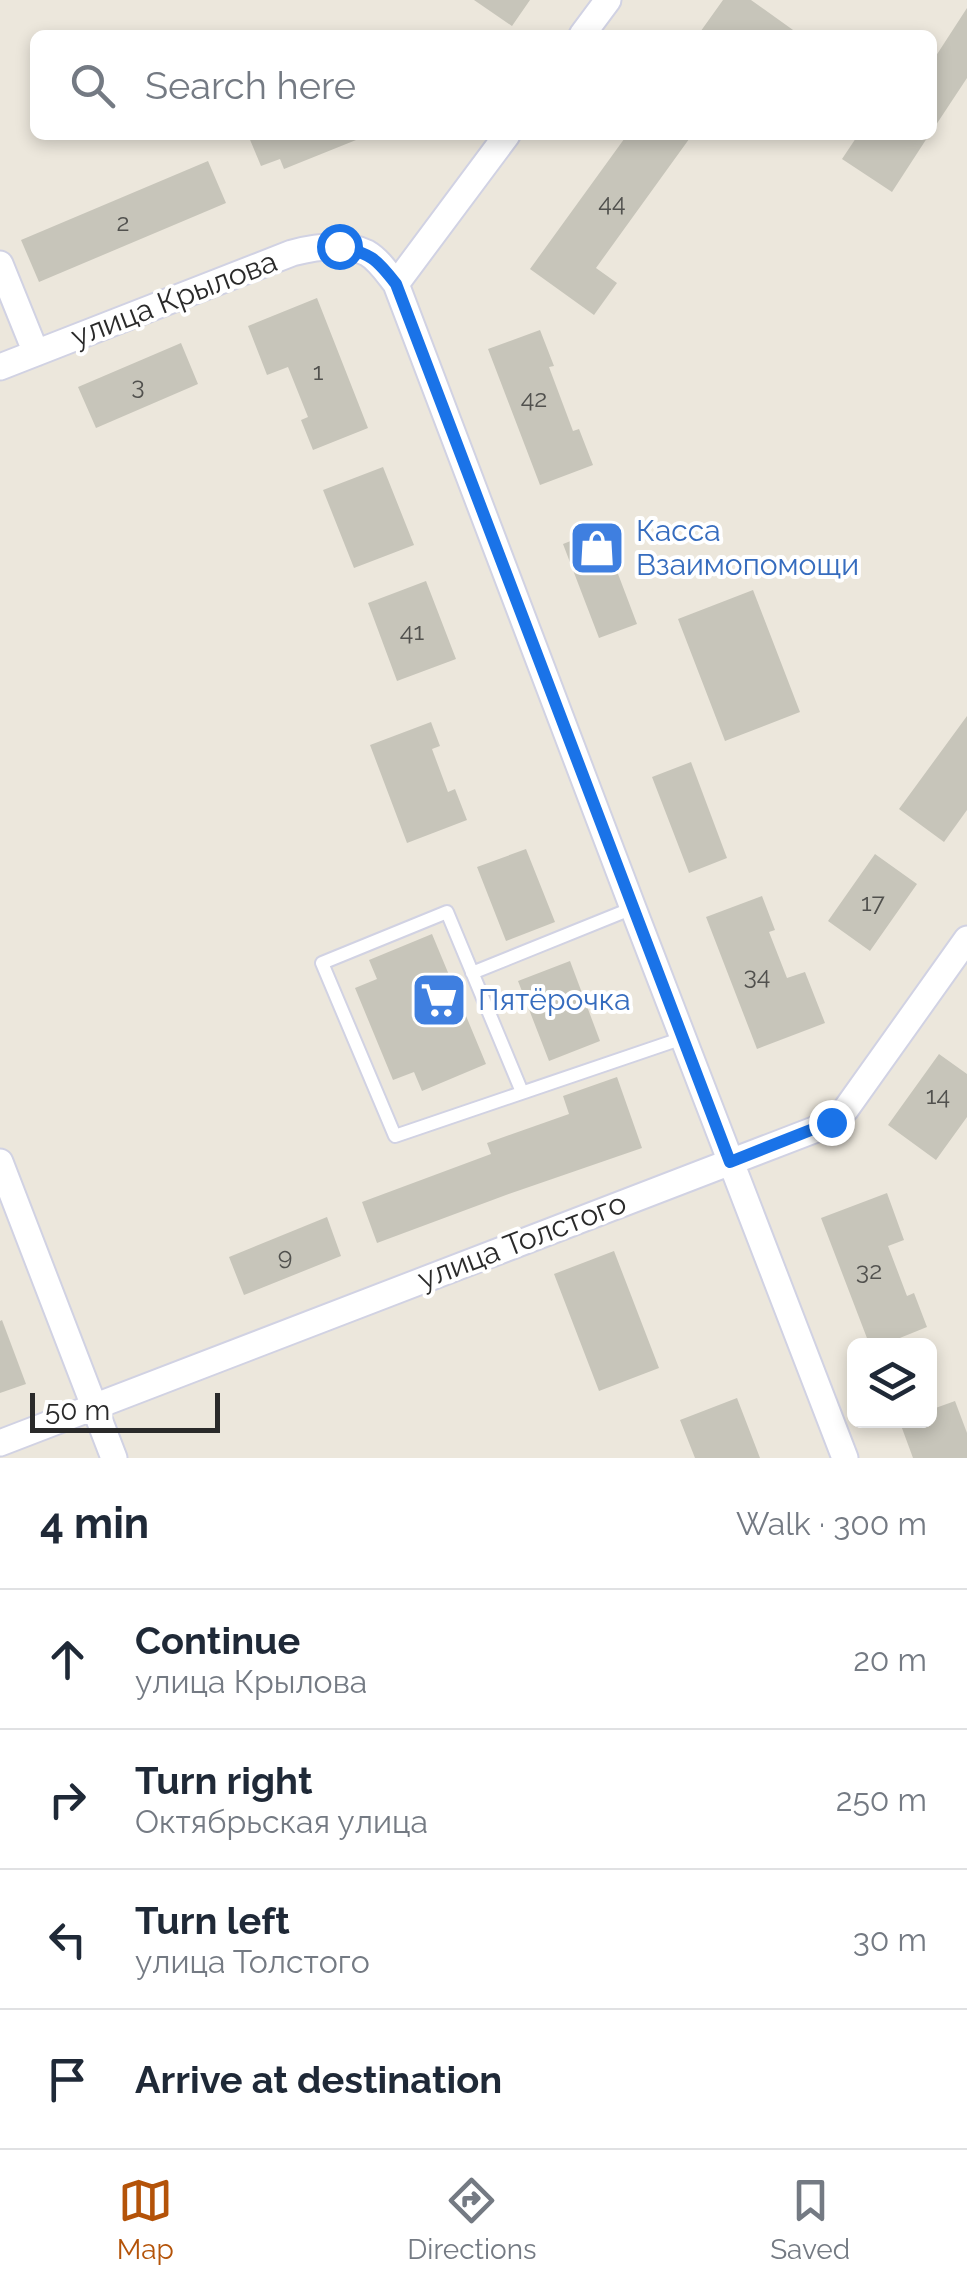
<!DOCTYPE html>
<html lang="en">
<head>
<meta charset="utf-8">
<style>
  body { margin:0; font-family:Raleway,sans-serif; background:#f6f6f7; color:#1f2937 }
  .controls { position:absolute; right:30px; bottom:30px; display:grid; overflow:hidden; border-radius:15px; box-shadow:0 5px 15px #0003 }
  .controls button { width:90px; height:90px; display:grid; place-items:center; padding:0; border:0; border-bottom:2px solid #e0e1e3; background:#fff; color:#1f2937; font:50px sans-serif }
  .scale { position:absolute; left:30px; bottom:25px; width:190px; box-sizing:border-box; padding-left:10px; border:5px solid #2a2a2a; border-top:0; font-size:28px; line-height:35px; white-space:nowrap; color:#2a2a2a; -webkit-text-stroke:8px #fff; paint-order:stroke }
  .stop { position:absolute; width:30px; height:30px; margin:-22px; border:8px solid #1a73e8; border-radius:50%; background:#fff }
  .stop.end { background:#1a73e8; border-color:#fff; box-shadow:0 2px 10px #0008 }
  .list { margin:0; padding:0; list-style:none }
  h2 { display:flex; justify-content:space-between; align-items:center; height:130px; margin:0; padding:0 40px; font-size:42px }
  h2 small { font-size:32px; font-weight:400; color:#747a83 }
  .list li { display:grid; grid-template-columns:65px 1fr auto; gap:30px; align-items:center; box-sizing:border-box; height:140px; padding:0 40px; border-top:2px solid #e0e1e3 }
  .list b { display:block; font-size:38px; white-space:nowrap }
  .list p { margin:0; font-size:32px; white-space:nowrap; color:#747a83 }
  .list em { font-size:32px; font-style:normal; color:#747a83 }
  .icon { flex:none; width:55px; height:55px; fill:none; stroke:currentColor; stroke-width:2; stroke-linecap:round; stroke-linejoin:round }
  .map { position:relative; flex:none; width:967px; height:1458px; overflow:hidden }
  .search { position:absolute; background:#fff; box-shadow:0 5px 15px #0003; left:30px; right:30px; top:30px; height:110px; display:flex; align-items:center; gap:25px; box-sizing:border-box; padding:0 35px; border-radius:15px; color:#747a83; font-size:38px }
  .sheet { height:690px; background:#fff }
  nav { display:flex; justify-content:space-around; align-items:center; box-sizing:border-box; height:140px; border-top:2px solid #e0e1e3; background:#fff; font-size:28px; color:#747a83 }
  nav a { display:grid; justify-items:center; gap:5px }
  nav .on { color:#b45309 }
  .map>svg:first-child { display:block }
</style>
</head>
<body>
<div class="map">
<svg width="967" height="1458" viewBox="0 0 967 1458">
  <rect width="100%" height="100%" fill="#ece7dc"/>
  <path fill="#c7c5ba" d="M474,0H530L512,26Z
    M723,0H751L800,35H698Z
    M967,8V78L932,131V62Z
    M248,135H365L366,136L284,169L280,159L261,166Z
    M627,135H692L596,268L617,283L594,315L530,269Z
    M858,135H929L892,192L842,159Z
    M208,161L226,203L39,282L21,240Z
    M317,298L368,428L313,450L301,420L308,417L288,367L267,375L248,326Z
    M540,330L554,366L549,367L573,431L579,429L593,465L540,485L488,349Z
    M181,343L198,384L96,428L78,387Z
    M383,467L414,545L354,568L323,490Z
    M601,529L637,624L599,638L563,544Z
    M426,581L456,659L397,681L368,603Z
    M753,590L800,712L725,741L678,619Z
    M967,716V810L944,842L899,809Z
    M431,722L440,746L432,749L448,792L455,789L467,820L407,843L370,745Z
    M691,762L727,858L689,873L652,777Z
    M526,849L555,922L506,941L477,867Z
    M875,854L917,884L870,951L828,921Z
    M762,896L775,930L769,932L787,978L805,972L825,1023L757,1049L706,917Z
    M432,934L486,1064L422,1091L414,1072L393,1080L355,988L377,979L369,960Z
    M570,961L600,1041L549,1061L518,981Z
    M939,1054L967,1074V1117L936,1160L888,1125Z
    M617,1077L642,1148L506,1195L377,1243L362,1202L491,1154L487,1143L569,1114L563,1096Z
    M887,1193L904,1240L888,1246L907,1296L914,1293L927,1327L880,1346H870L821,1218Z
    M327,1217L341,1256L244,1295L229,1257Z
    M614,1251L659,1368L599,1391L554,1274Z
    M2,1320L26,1384L0,1393V1321Z
    M737,1398L760,1458H695L680,1420Z
    M955,1401L967,1433V1458H913L899,1420H930V1410Z"/>
  <g fill="none" stroke-linecap="round" stroke-linejoin="round">
    <g stroke="#d1d2e3" stroke-width="16">
      <path id="lane" d="M472,973L633,908
        M522,1092L447,912L322,963L395,1136L683,1038"/>
    </g>
    <g stroke="#d1d2e3" stroke-width="29">
      <path id="street" d="M582,35L608,0
        M0,264L36,353
        M396,284L507,135
        M0,367L292,253C315,247 345,242 367,253C379,260 388,274 396,284L633,908L845,1458
        M0,1162L114,1458
        M0,1443L819,1128L839,1116L846,1109L967,939"/>
    </g>
    <use href="#lane" stroke="#fff" stroke-width="12"/>
    <use href="#street" stroke="#fff" stroke-width="25"/>
  </g>
  <g fill="none" stroke-linecap="round" stroke-linejoin="round">
    <path stroke="#1a73e8" stroke-width="12" d="M339,246C371,254 376,258 396,284L730,1162L831,1122"/>
  </g>
  <defs>
    <g id="shop-square" transform="scale(2.875)"><rect x="-9" y="-9" width="18" height="18" rx="4" fill="#3f7fe0" stroke="#fff"/><path d="M-5-2.5h2.3a2.7 3.5 0 0 1 5.4 0H5L5.5 6h-11ZM-1.5-2.5h3a1.5 2.3 0 0 0-3 0Z" fill="#fff"/></g>
    <g id="supermarket-square" transform="scale(2.875)"><rect x="-9" y="-9" width="18" height="18" rx="4" fill="#3f7fe0" stroke="#fff"/><path d="M-6-5.5h2.5l.6 2H6L4.5 2H-2.5L-4.4-4H-6ZM-1.5 3.2a1.3 1.3 0 1 0 .1 0ZM3 3.2a1.3 1.3 0 1 0 .1 0Z" fill="#fff"/></g>
  </defs>
  <g fill-rule="evenodd">
    <use href="#shop-square" x="597" y="548"/>
    <use href="#supermarket-square" x="439" y="1000"/>
  </g>
  <g text-anchor="middle" stroke-width="8" stroke-linejoin="round" paint-order="stroke">
    <g font-size="25" fill="#51514e">
      <text x="612" y="211">44</text>
      <text x="123" y="231">2</text>
      <text x="318" y="380">1</text>
      <text x="138" y="394">3</text>
      <text x="534" y="407">42</text>
      <text x="412" y="640">41</text>
      <text x="873" y="911">17</text>
      <text x="757" y="984">34</text>
      <text x="938" y="1104">14</text>
      <text x="285" y="1265">9</text>
      <text x="869" y="1279">32</text>
    </g>
    <g font-size="30" fill="#2a2a2a" stroke="#fff">
      <text transform="translate(174 299) rotate(-21)" y="10">улица Крылова</text>
      <text transform="translate(522 1241) rotate(-21)" y="10">улица Толстого</text>
    </g>
    <g font-size="30" fill="#366cbe" stroke="#fff" text-anchor="start">
      <text x="636" y="541">Касса<tspan x="636" dy="34">Взаимопомощи</tspan></text>
      <text x="478" y="1010">Пятёрочка</text>
    </g>
  </g>
</svg>
<div class="controls">
<button><svg class="icon" aria-label="layers" viewBox="0 0 24 24"><path d="M12 4l9 5-9 5-9-5zM3 14l9 5 9-5"/></svg></button>
</div>
<div class="scale">50 m</div>
<div class="stop" style="left:339px;top:246px"></div>
<div class="stop end" style="left:831px;top:1122px"></div>
<div class="search"><svg class="icon" aria-label="search" viewBox="0 0 24 24"><circle cx="10" cy="10" r="6"/><path d="M15 15l6 6"/></svg>Search here</div>
</div>
<section class="sheet">
<h2>4 min<small>Walk · 300 m</small></h2>
<ul class="list">
<li><svg class="icon" aria-label="ahead" viewBox="0 0 24 24"><path d="M12 20V5M6 11l6-6 6 6"/></svg><div><b>Continue</b><p>улица Крылова</p></div><em>20 m</em></li>
<li><svg class="icon" aria-label="right" viewBox="0 0 24 24"><path d="M7 20v-9h11M14 6l5 5-5 5"/></svg><div><b>Turn right</b><p>Октябрьская улица</p></div><em>250 m</em></li>
<li><svg class="icon" aria-label="left" viewBox="0 0 24 24"><path d="M17 20v-9H6M10 6l-5 5 5 5"/></svg><div><b>Turn left</b><p>улица Толстого</p></div><em>30 m</em></li>
<li><svg class="icon" aria-label="arrive" viewBox="0 0 24 24"><path d="M6 21V4h12l-3 4 3 4H6"/></svg><div><b>Arrive at destination</b></div></li>
</ul>
</section>
<nav>
<a class="on"><svg class="icon" aria-label="map" viewBox="0 0 24 24"><path d="M3 6l6-2 6 2 6-2v14l-6 2-6-2-6 2zM9 4v14M15 6v14"/></svg>Map</a>
<a><svg class="icon" aria-label="directions" viewBox="0 0 24 24"><path d="M12 3l9 9-9 9-9-9zM9 14v-3h6M13 9l2 2-2 2"/></svg>Directions</a>
<a><svg class="icon" aria-label="saved" viewBox="0 0 24 24"><path d="M7 4h10v16l-5-4-5 4z"/></svg>Saved</a>
</nav>
</body>
</html>
